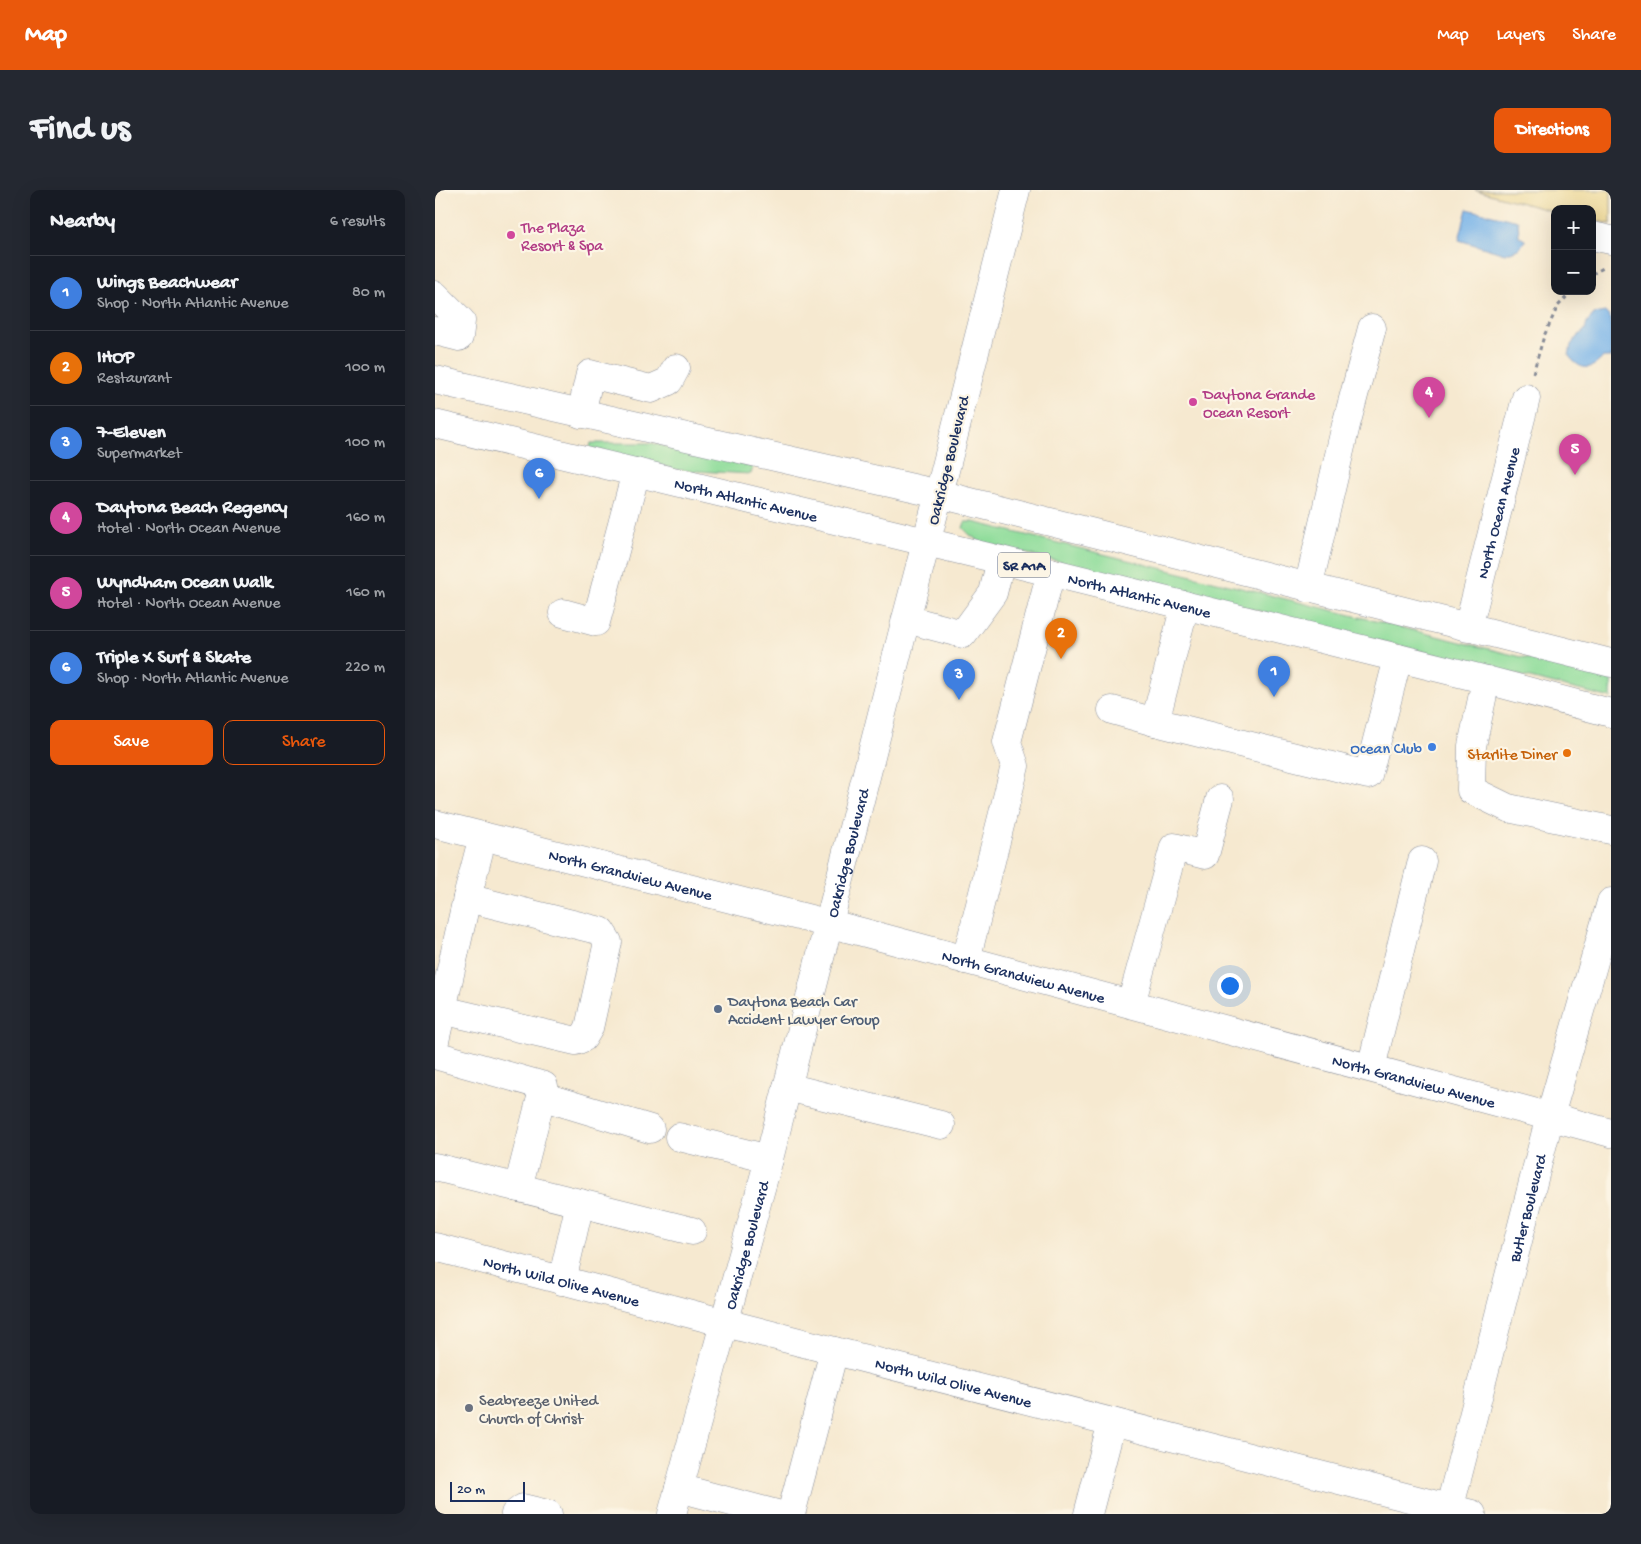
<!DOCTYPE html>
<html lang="en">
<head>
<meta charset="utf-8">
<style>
  body { margin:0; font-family:"Gochi Hand",sans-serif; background:#242831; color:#f1f3f6 }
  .controls { position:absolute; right:15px; top:15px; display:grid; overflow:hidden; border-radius:10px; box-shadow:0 5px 20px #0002 }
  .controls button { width:45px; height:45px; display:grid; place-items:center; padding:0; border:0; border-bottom:1px solid #363941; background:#171b24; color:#f1f3f6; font:25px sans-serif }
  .scale { position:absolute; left:15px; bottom:12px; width:75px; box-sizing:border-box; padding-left:5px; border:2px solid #1b2f5e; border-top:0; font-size:14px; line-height:18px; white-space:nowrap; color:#1b2f5e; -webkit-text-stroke:4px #fcf5e5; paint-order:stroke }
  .you { position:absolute; left:794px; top:795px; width:18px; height:18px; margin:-12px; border:4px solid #fff; border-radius:50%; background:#1a73e8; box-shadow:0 0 0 8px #1a73e833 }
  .badge { display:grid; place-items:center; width:32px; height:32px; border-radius:50%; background:#ea580c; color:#fff; font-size:16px; font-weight:700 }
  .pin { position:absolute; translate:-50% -41px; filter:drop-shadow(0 1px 2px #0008) }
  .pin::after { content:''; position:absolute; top:26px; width:18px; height:15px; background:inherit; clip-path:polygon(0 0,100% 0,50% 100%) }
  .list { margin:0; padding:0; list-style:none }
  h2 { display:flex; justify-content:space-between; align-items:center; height:65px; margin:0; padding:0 20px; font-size:21px }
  h2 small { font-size:16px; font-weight:400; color:#9ea1a6 }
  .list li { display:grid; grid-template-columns:32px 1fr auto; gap:15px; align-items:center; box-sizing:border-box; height:75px; padding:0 20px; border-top:1px solid #363941 }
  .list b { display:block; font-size:19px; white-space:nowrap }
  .list p { margin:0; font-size:16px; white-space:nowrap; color:#9ea1a6 }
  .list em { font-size:16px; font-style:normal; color:#9ea1a6 }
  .actions { display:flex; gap:10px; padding:15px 20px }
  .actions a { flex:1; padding:11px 0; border:1px solid #ea580c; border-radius:10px; text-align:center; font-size:18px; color:#ea580c }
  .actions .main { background:#ea580c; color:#fff }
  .map { position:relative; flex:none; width:1176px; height:1324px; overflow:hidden; border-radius:10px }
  header { display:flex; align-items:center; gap:30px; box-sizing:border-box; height:70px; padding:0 25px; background:#ea580c; color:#fff }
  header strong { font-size:24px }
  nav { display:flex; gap:28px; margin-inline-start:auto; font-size:18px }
  .intro { display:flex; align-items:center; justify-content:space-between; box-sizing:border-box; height:120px; padding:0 30px }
  h1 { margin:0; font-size:35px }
  .button { padding:12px 22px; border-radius:10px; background:#ea580c; color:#fff; font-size:18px; font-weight:700 }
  main { display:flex; gap:30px; padding:0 30px }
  aside { flex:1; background:#171b24; border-radius:10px; box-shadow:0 5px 20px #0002 }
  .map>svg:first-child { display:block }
</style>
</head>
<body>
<header>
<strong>Map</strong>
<nav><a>Map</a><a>Layers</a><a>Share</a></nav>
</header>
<div class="intro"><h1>Find us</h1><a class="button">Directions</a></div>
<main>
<aside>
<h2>Nearby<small>6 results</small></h2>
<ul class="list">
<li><span class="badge" style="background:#3f7fe0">1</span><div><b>Wings Beachwear</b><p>Shop · North Atlantic Avenue</p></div><em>80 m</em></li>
<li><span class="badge" style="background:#e8710a">2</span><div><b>IHOP</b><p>Restaurant</p></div><em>100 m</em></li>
<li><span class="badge" style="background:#3f7fe0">3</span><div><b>7-Eleven</b><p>Supermarket</p></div><em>100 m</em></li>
<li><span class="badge" style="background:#d1479c">4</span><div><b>Daytona Beach Regency</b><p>Hotel · North Ocean Avenue</p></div><em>160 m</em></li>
<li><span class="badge" style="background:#d1479c">5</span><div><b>Wyndham Ocean Walk</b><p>Hotel · North Ocean Avenue</p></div><em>160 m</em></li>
<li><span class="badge" style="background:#3f7fe0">6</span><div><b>Triple X Surf &amp; Skate</b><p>Shop · North Atlantic Avenue</p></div><em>220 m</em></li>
</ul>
<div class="actions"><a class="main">Save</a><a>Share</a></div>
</aside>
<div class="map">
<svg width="1176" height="1324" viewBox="0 0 1176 1324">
  <rect width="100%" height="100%" fill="#fcf5e5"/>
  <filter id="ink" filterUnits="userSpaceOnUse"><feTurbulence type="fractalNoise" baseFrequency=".02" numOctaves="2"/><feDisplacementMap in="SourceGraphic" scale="10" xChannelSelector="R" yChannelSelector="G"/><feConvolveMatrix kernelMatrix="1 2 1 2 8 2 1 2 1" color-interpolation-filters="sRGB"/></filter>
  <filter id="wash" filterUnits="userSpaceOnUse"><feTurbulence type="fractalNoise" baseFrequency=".0096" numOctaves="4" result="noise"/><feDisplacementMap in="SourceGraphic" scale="20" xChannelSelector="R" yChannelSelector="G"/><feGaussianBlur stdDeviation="1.12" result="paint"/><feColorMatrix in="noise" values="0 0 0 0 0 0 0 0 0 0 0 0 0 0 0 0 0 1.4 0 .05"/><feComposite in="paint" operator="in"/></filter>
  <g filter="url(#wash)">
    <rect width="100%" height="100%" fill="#f6e9d0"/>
    <path fill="#90dd9b" stroke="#56867c" d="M156,253H216L318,277L316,284L243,280L155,258Z
      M530,332H538L1176,489V508L545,352L535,345L528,338Z"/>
    <path fill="#eeda9e" stroke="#84847e" d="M1040,0H1176V34L1157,30V19H1120V22Z"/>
    <path fill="#77b3e9" stroke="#4971a4" d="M1032,19L1083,31L1084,46L1091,51L1083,59L1070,64L1024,50Z
      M1170,122L1176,129V167H1168C1156,182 1145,180 1134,166L1136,155L1141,148L1150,140L1152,132L1159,124Z"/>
  </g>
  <g filter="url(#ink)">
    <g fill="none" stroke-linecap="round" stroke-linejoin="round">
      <g stroke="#888c97" stroke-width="29">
        <g id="minor">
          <path d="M1157,46L1176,50"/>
          <path d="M0,105L26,131L24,147L0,141"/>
          <path d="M146,224L155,184L216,199L234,191L241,178"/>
          <path d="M504,304L581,0"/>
          <path d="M873,398L911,235L937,138"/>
          <path d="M750,415L720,532L933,585L963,468"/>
          <path d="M128,423L161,432L201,282"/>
          <path d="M471,429L528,444L558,403L566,370"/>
          <path id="s1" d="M1033,438L1091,208"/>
          <path d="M1051,490L1037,556L1036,600L1073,618L1176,640"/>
          <path d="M677,520L720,532"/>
          <path id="s2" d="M0,634L427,742L1176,943"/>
          <path d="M531,770L580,576L572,552L616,382"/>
          <path d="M696,814L739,657L770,665L785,609"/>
          <path d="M7,820L141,851L148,848L154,838L173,752L166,741L32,708"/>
          <path d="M0,851L32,708L48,646"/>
          <path d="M0,865L109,896L83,998"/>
          <path d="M936,878L987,671"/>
          <path d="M352,897L506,935"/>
          <path d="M106,906L215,939"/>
          <path d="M244,947L334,969"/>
          <path d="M0,977L257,1041"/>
          <path id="s3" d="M0,1057L302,1136L1037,1324"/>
          <path d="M127,1091L145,1013"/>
          <path d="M244,1298L342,1324"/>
          <path d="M80,1324L88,1318L113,1324"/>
          <path d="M356,1324L399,1161"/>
          <path d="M653,1324L677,1232"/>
          <path id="s4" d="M1013,1324L1115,926L1176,712"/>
        </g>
      </g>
      <g stroke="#888c97" stroke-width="29">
        <g id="major">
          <path d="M0,190L504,304L1176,473"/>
          <path id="s5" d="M0,234L566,370L1040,487L1176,523"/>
          <path id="s6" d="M237,1324L334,969L471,429L504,304"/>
        </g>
      </g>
      <path stroke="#888c97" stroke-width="3" stroke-dasharray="4 4" stroke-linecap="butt" d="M1157,84L1170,77
        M1098,183L1109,146L1123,116L1137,101"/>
      <use href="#minor" stroke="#fff" stroke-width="28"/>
      <use href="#major" stroke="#fff" stroke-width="28"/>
    </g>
  </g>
  <g fill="#d1479c" stroke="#fcf5e5" stroke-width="2">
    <circle cx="76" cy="45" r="5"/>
    <circle cx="758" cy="212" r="5"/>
  </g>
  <circle fill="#3f7fe0" stroke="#fcf5e5" stroke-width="2" cx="997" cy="557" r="5"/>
  <circle fill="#e8710a" stroke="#fcf5e5" stroke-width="2" cx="1132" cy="563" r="5"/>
  <circle fill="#5c6f8a" stroke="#fcf5e5" stroke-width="2" cx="283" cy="819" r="5"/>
  <circle fill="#6b7280" stroke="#fcf5e5" stroke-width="2" cx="34" cy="1218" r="5"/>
  <g text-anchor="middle" stroke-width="4.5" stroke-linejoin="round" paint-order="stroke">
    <rect fill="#fcf5e5" stroke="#5e6a86" stroke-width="1" x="563" y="362.5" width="52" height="25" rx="4"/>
    <g font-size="15" font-weight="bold" fill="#1b2f5e">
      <text x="589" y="380">SR A1A</text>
    </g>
    <g font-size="16" fill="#b23c85" stroke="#fcf5e5" text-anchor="start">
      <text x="86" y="42">The Plaza<tspan x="86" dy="18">Resort &amp; Spa</tspan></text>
      <text x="768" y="209">Daytona Grande<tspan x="768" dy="18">Ocean Resort</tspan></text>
    </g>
    <g font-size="16" fill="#1b2f5e" stroke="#fcf5e5">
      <text transform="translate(512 270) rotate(-76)" y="6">Oakridge Boulevard</text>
      <text dy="6" stroke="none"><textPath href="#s5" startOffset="320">North Atlantic Avenue</textPath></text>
      <text dy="6" stroke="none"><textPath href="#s1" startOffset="119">North Ocean Avenue</textPath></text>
      <text dy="6" stroke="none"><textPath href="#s5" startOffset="725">North Atlantic Avenue</textPath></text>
      <text dy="6" stroke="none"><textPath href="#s6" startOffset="684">Oakridge Boulevard</textPath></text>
      <text dy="6" stroke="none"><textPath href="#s2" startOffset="202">North Grandview Avenue</textPath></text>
      <text dy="6" stroke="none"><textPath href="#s2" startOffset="608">North Grandview Avenue</textPath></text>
      <text dy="6" stroke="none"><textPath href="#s2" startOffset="1012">North Grandview Avenue</textPath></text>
      <text dy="6" stroke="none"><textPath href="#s4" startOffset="316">Butler Boulevard</textPath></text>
      <text dy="6" stroke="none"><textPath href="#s6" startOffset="279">Oakridge Boulevard</textPath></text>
      <text dy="6" stroke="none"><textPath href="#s3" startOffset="131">North Wild Olive Avenue</textPath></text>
      <text dy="6" stroke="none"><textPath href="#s3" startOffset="536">North Wild Olive Avenue</textPath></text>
    </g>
    <g font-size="16" fill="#366cbe" stroke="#fcf5e5" text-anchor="end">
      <text x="987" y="563">Ocean Club</text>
    </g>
    <g font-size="16" fill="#c56008" stroke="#fcf5e5" text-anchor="end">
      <text x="1122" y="569">Starlite Diner</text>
    </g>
    <g font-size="16" fill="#4e5e75" stroke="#fcf5e5" text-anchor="start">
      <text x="293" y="816">Daytona Beach Car<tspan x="293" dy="18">Accident Lawyer Group</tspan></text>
    </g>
    <g font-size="16" fill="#5b616d" stroke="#fcf5e5" text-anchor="start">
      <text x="44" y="1215">Seabreeze United<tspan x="44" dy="18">Church of Christ</tspan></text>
    </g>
  </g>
</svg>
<div class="controls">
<button>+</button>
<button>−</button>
</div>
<div class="scale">20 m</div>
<div class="you"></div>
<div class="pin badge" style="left:839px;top:507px;background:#3f7fe0">1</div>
<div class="pin badge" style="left:626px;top:469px;background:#e8710a">2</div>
<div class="pin badge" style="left:524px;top:510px;background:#3f7fe0">3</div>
<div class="pin badge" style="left:994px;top:228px;background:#d1479c">4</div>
<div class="pin badge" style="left:1140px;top:285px;background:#d1479c">5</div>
<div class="pin badge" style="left:104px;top:309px;background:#3f7fe0">6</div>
</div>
</main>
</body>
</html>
